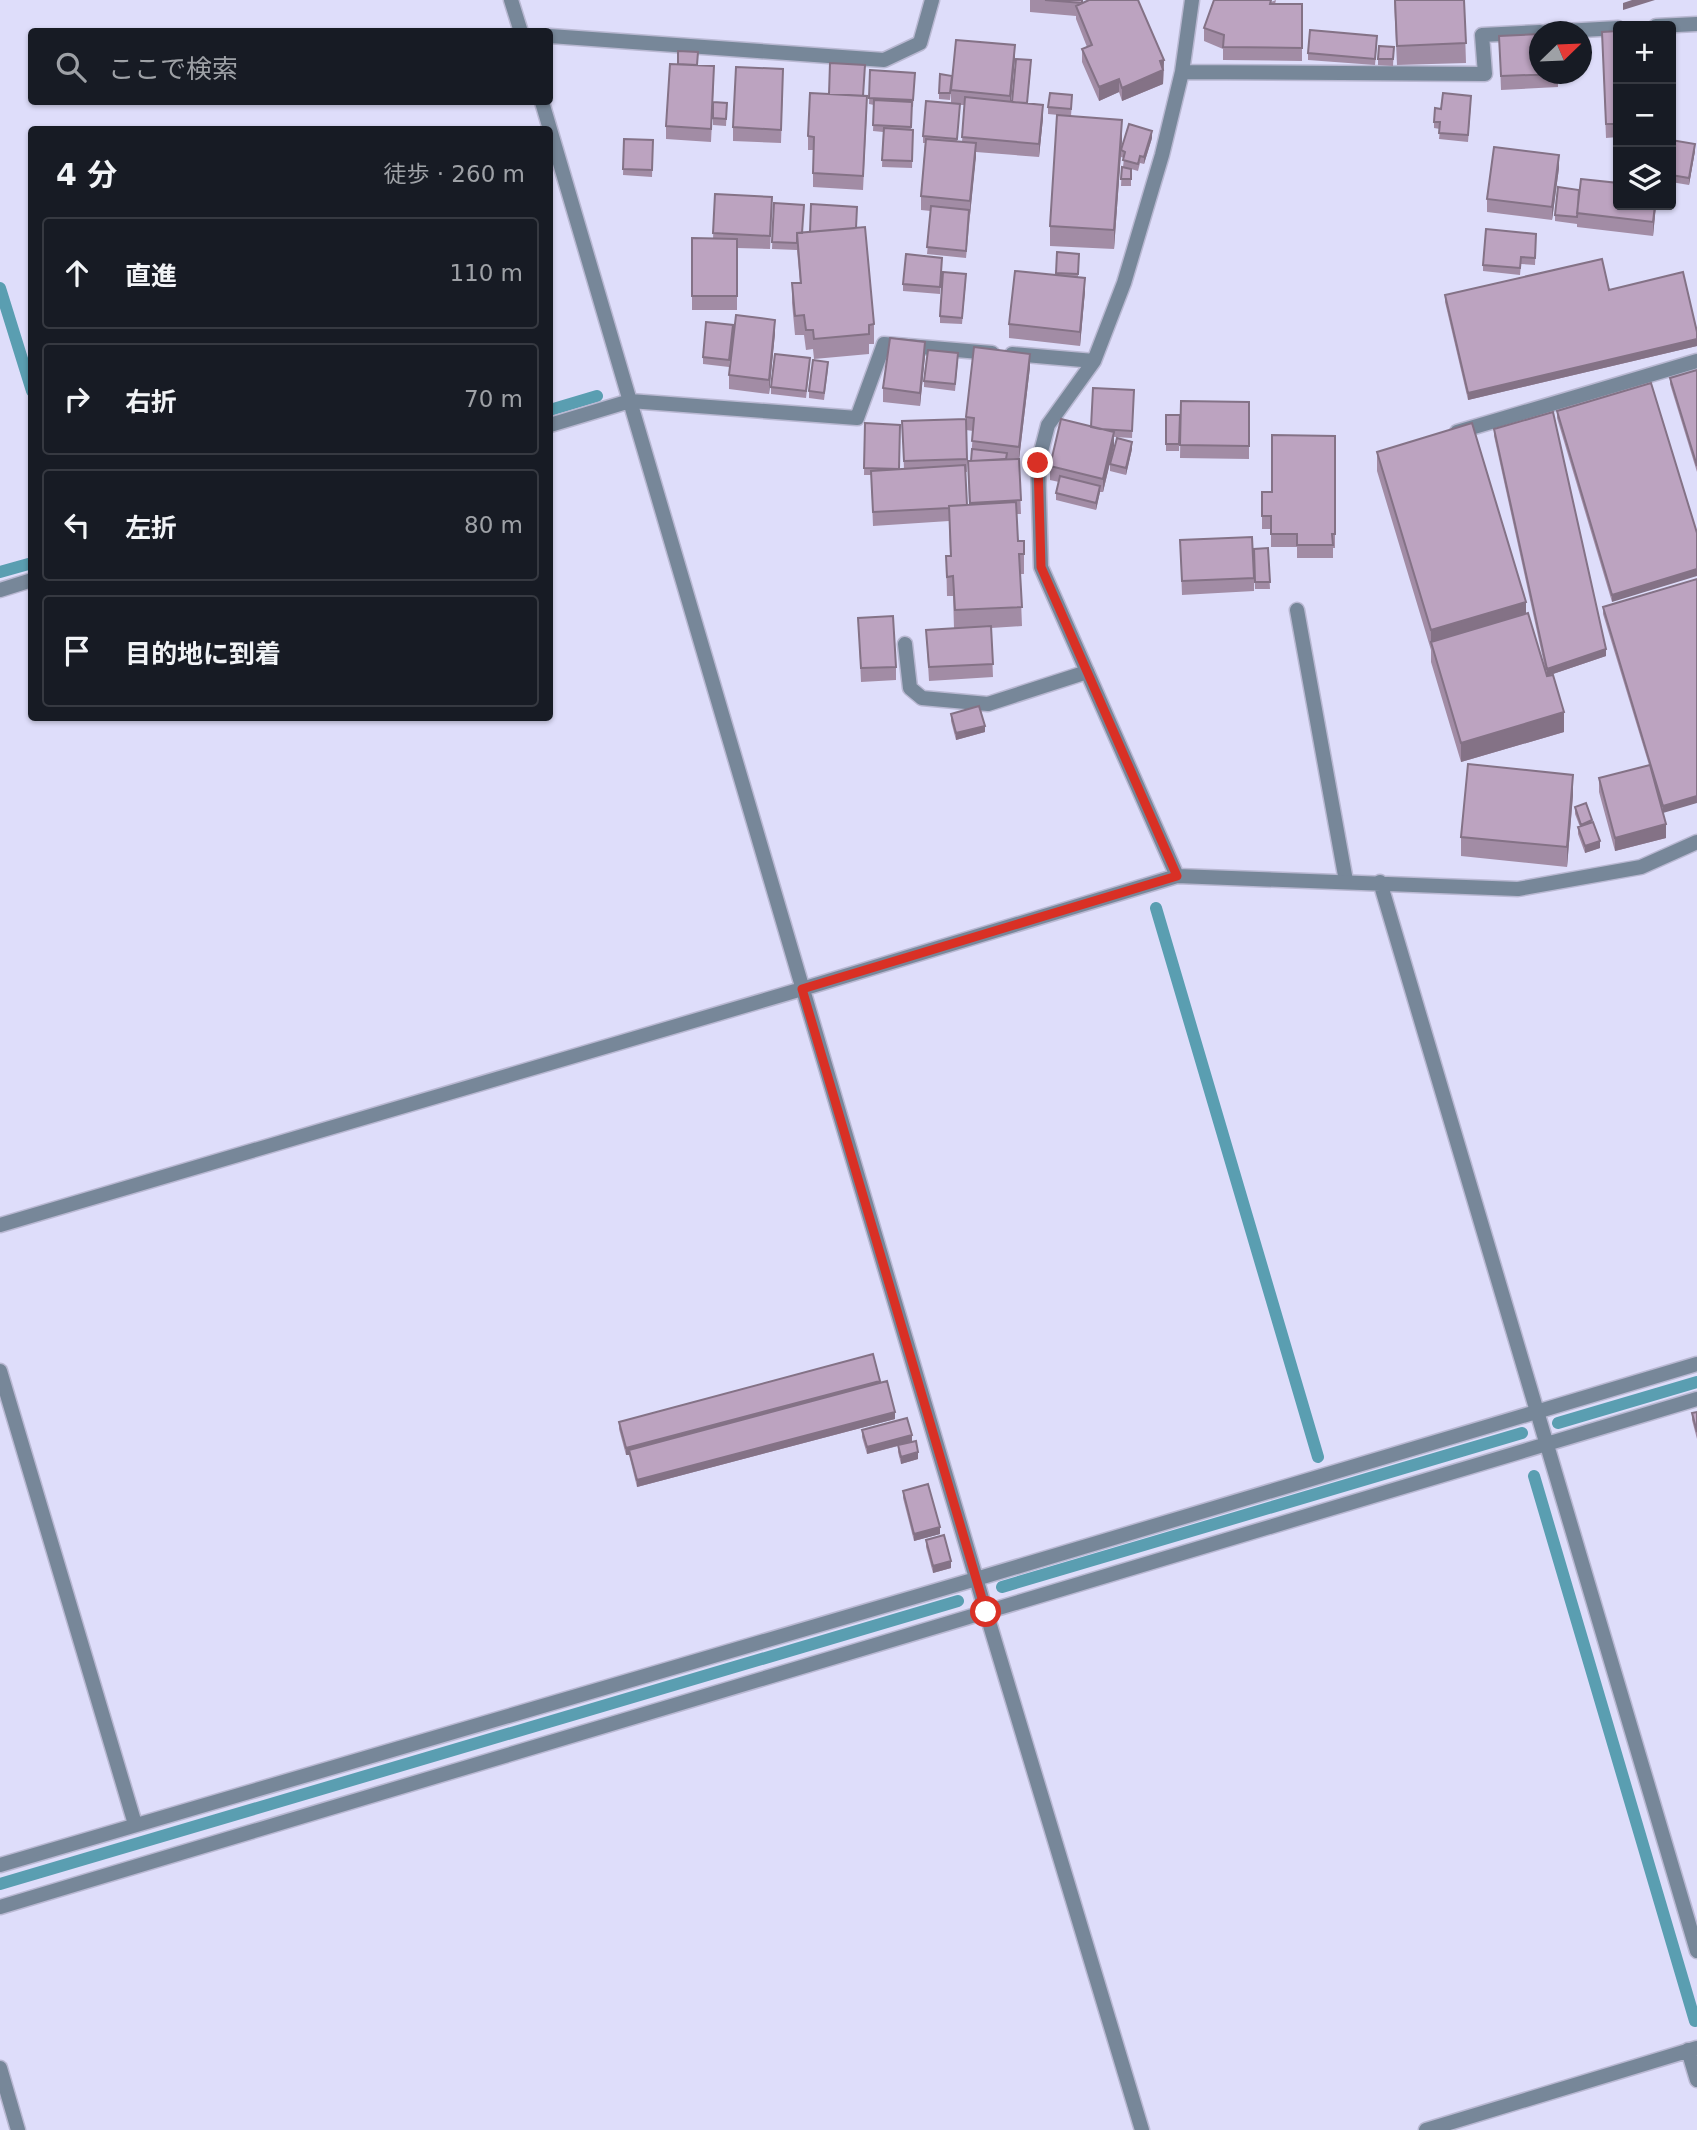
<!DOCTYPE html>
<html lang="ja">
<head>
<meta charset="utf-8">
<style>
  body { margin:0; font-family:"DejaVu Sans","Noto Sans JP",sans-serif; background:#20242c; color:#f1f3f6 }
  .controls { position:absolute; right:21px; top:21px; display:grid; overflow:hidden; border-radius:7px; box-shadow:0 2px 5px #0004 }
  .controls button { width:63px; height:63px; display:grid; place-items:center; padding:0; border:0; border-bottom:2px solid #363941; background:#171b24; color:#f1f3f6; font:35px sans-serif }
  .compass { position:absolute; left:1529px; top:21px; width:63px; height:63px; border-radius:50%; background:#171b24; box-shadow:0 2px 5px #0004; rotate:67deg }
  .stop { position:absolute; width:21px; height:21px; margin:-16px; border:5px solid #d93025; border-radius:50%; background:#fff }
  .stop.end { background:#d93025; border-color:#fff; box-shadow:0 2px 7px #0008 }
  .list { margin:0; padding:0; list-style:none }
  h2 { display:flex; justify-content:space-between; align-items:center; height:91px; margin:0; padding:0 28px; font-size:30px }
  h2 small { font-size:23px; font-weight:400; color:#9ea1a6 }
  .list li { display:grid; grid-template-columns:46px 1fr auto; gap:21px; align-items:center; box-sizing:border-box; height:112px; margin:0 14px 14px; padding:0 14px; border:2px solid #363941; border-radius:7px }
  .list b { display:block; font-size:26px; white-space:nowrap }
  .list em { font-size:23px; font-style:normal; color:#9ea1a6 }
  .icon { flex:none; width:38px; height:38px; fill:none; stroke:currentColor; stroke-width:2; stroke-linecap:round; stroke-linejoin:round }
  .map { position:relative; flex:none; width:1697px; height:2130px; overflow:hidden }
  .search { position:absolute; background:#171b24; box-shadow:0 2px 5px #0004; left:28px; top:28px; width:525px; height:77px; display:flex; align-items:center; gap:18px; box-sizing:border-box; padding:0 24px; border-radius:7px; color:#9ea1a6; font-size:26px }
  .panel { position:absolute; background:#171b24; box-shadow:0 2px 5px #0004; left:28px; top:126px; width:525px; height:595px; border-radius:7px }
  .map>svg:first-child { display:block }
</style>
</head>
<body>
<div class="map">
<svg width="1697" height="2130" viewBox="0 0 1697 2130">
  <rect width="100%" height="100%" fill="#deddfa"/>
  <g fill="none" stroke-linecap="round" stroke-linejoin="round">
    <path stroke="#5a9eb1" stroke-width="12" d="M0,288L32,391
      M550,410L597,396
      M0,572L32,563
      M1156,908L1318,1457
      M1558,1423L1697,1382
      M1534,1476L1695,2021
      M1002,1587L1522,1433
      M0,1884L958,1601"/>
    <g stroke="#b9b8d2" stroke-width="17">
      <path id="service" d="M1457,432L1697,361
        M1297,610L1346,881
        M905,644L910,688L922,698L988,704L1087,672"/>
    </g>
    <g stroke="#b9b8d2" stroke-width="17">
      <path id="minor" d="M511,0L521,32
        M1656,26L1697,24
        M1546,32L1618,28
        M550,36L884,60L920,43L932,0
        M1182,72L1485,74L1482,35L1540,32
        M542,102L986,1612L1142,2130
        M1012,354L1094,361
        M550,425L630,401L857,418L884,344L992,353
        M0,590L32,580
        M1177,876L1041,567L1038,463L1048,425L1094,361L1124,283L1162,155L1182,72L1192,0
        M1380,882L1697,1951
        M0,1225L802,989L1177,876L1518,889L1641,867L1697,842
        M0,1371L135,1824
        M0,1865L976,1579L1697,1364
        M0,1907L1697,1399
        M1688,2050L1697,2080
        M0,2068L18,2130
        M1426,2130L1697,2048"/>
    </g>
    <use href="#service" stroke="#778799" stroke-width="14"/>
    <use href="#minor" stroke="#778799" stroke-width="14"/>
  </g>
  <path fill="#a28ca5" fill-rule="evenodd" d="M1030,0H1083V3L1164,60L1163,84L1122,101L1119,92L1099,101L1082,62V49L1087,47L1076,19V16L1030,12Z
    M1276,0L1275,4H1302V61L1223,60V49L1204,41V28Z
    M1394,0H1464L1466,63L1397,65Z
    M1618,31V137L1606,138L1602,32Z
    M1499,36L1558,74V87L1501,90Z
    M1377,43L1375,65L1308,60V53Z
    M1394,47L1393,66L1378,65V59Z
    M1015,58L1011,102L1031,67L1027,103L1043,118L1039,157L976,152L966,258L927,254L931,211L921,210V196L925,143H923V136L951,104V92L950,100L939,99V93ZM960,105H965L962,142H957Z
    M697,65L714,80L711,142L666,139V126Z
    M870,70L915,73L913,107H912L911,130H913L912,168L882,167L883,132L873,131L874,105L869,104Z
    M1559,74H1575V79H1559Z
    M783,83L781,143L733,141V127Z
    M864,96L867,110L863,190L813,187V150H808V136Z
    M713,102L727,103L726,126L713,125Z
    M1072,102L1071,116L1122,139L1114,249L1050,246V226L1069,116L1048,114V107Z
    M1471,103L1468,142L1439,139L1440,129L1434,128V122L1441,109Z
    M1152,138L1144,164L1140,163L1138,171L1131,169V186H1121L1122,167L1129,168L1123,167L1124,158L1121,157V150Z
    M624,139L653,140L652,177L623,175Z
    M1671,140L1695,151L1689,185L1671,182Z
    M1559,168L1552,220L1487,212V199Z
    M715,194L772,211L770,249L737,248V310H692V238L713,239Z
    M774,203L803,233L857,228L874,324V344H869V354L814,359L813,349L806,350L804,335H795L792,303V283H800L797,250L772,249Z
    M1656,205L1653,236L1577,227V224L1555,221V215Z
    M1536,240L1535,265L1521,264L1520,275L1483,271V265Z
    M1057,252L1079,254L1078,277L1085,291L1080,346L1009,338V324L1056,275Z
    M942,264L940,294L903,291V284Z
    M966,281L962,324L940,323V316Z
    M1609,290L1697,332V346L1468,400L1445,302V295Z
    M733,332L729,367L703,364V357Z
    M775,333L769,394L729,389V375Z
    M925,356L920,406L883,402V388Z
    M958,360L955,391L924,387V381Z
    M810,365L806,398L771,394V387Z
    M1030,367L1019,460L1021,514H1016L1018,541L1024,554V574H1020L1022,626L991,628L993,677L929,681L926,630L954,628L953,596H947L946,556H950L949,521L873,526L871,475H864L865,423L899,469H904L902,421L967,459V472H965L967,505H969L968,461H971L973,431L966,430V417Z
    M828,369L824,400L809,398V391Z
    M1697,370V472L1670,384V378Z
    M1651,383L1612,602L1557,418V411Z
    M1134,390L1132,438L1114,437V446L1103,492H1100L1096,510L1056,500V493L1059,482L1050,480V466L1091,427Z
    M1181,401L1249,402V459L1180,458Z
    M1166,415H1180L1179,451H1166Z
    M1494,429L1606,656L1547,676L1564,732L1461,762L1431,662V650L1377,471V452L1526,613L1545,668L1494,436Z
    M1335,436V548H1333V558H1297V547H1271V529H1262V492H1272Z
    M1132,449L1126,475L1110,471V464Z
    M1180,540L1254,578V591L1182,595Z
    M1268,548L1270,589H1255L1254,549Z
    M1697,579L1663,813L1666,838L1615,851L1599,792V778L1649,765L1603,614V607Z
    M858,618L896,667V680L861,682Z
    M951,714L985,732L956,740L951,721Z
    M1573,795L1567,867L1461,856V837Z
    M1575,807L1592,822L1600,848L1585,853L1578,834V827H1580L1575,814Z
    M880,1383L895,1419L637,1487L629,1455H626L619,1429V1422Z
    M1697,1412V1439L1692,1420V1413Z
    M862,1430L912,1442L918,1459L901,1464L898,1452V1446L867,1454L862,1437Z
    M903,1491L940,1534L914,1541L903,1498Z
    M926,1540L951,1568L933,1573L926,1547Z"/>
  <path fill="#847286" d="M1632,0H1655L1623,10V3Z
    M1015,45V58L1010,110V96Z
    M1164,60L1163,84L1122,101V88L1160,61Z
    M1119,79V92L1099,101V87Z
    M1043,105V118L1039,157V144Z
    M1122,120V139L1114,249V230Z
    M1152,131V138L1144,164V157Z
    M976,143V157L970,215V201Z
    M1695,144V151L1689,185V178Z
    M1559,155V168L1552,220V207Z
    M1655,205H1656L1653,236V222Z
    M1085,278V291L1080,346V332Z
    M775,320V333L769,394V380Z
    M1697,339V346L1468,400V393Z
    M925,342V356L920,406V393Z
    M1030,354V367L1019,460V447Z
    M1114,432V446L1103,492V479Z
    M1132,442V449L1126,475V468Z
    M1100,486V492L1096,510V503Z
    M1697,569V576L1612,602V595Z
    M1526,602V622L1431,642V630Z
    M1606,649V656L1547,676V669Z
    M1564,712V732L1461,762V743Z
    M985,726V732L956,740V733Z
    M1573,775V795L1567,867V847Z
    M1697,796V803L1663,813V806Z
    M1666,824V838L1615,851V838Z
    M1600,841V848L1585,853V846Z
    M880,1381V1387L629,1450V1455H626V1448Z
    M895,1412V1419L637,1487V1480Z
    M912,1435V1442L867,1454V1447Z
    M918,1452V1459L901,1464V1457Z
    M940,1527V1534L914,1541V1534Z
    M951,1561V1568L933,1573V1566Z"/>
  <path fill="#bca3c0" stroke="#847286" stroke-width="2" d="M1045,0H1082V3Z
    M1089,0H1138L1164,60L1160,61L1163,70L1122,88L1119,79L1099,87L1082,49L1092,45L1076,6Z
    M1214,0H1271L1270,4H1302V48L1223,47L1224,35L1204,28Z
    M1395,0H1464L1466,43L1397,46Z
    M1310,30L1377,36L1375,59L1308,53Z
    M1618,31V124H1606L1602,32Z
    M1539,34V74H1558L1501,76L1499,36Z
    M956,40L1015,45L1010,96L951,90Z
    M1379,46L1394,47L1393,59H1378Z
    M678,51L698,52L697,65L678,64Z
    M1016,59L1031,60L1027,103L1012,102Z
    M830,63L865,65L863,96L829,94Z
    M670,64L714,66L711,129L666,126Z
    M736,67L783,69L781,130L733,127Z
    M870,70L915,73L913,100L869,98Z
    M940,74L952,76L950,93H939Z
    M810,93L867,96L863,176L813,173L814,137L808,136Z
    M1050,93L1072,95L1071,109L1048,107Z
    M1443,93L1471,96L1468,135L1439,133L1440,122H1434L1435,108L1441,109Z
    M965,97L1043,105L1039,144L962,137Z
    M874,100L912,102L911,127L873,125Z
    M926,101L960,104L957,139L923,136Z
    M713,102L727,103L726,119L713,118Z
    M1057,115L1122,120L1114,230L1050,226Z
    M1129,124L1152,131L1144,157L1140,156L1138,164L1123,160L1125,152L1121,150Z
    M884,128L913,130L912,161L882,160Z
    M624,139L653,140L652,170L623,169Z
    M926,139L976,143L970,201L921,196Z
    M1671,140L1695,144L1689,178L1671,175Z
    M1494,147L1559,155L1552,207L1487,199Z
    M1122,167L1131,169V179H1121Z
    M1581,179L1618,183V205H1655L1653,222L1577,213Z
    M1558,187L1579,190L1577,217L1555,215Z
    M715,194L772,197L770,236L713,233Z
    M774,203L804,205L802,233H797V243L772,242Z
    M811,204L857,207L856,228L810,232Z
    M931,206L969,210L966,251L927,247Z
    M865,227L874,324L869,325V334L814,339L813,330H806L804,315L795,316L792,283H801L797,233Z
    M1486,229L1536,234L1535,258L1521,257L1520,268L1483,265Z
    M692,238L737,239V296H692Z
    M1057,252L1079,254L1078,274L1056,273Z
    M906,254L942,258L940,287L903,284Z
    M1602,259L1609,290L1683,272L1697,332V339L1468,393L1445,295Z
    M1015,271L1085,278L1080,332L1009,324Z
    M943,272L966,274L962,318L940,316Z
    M736,315L775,320L769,380L729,375Z
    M706,322L733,325L729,360L703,357Z
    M890,338L925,342L920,393L883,388Z
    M974,347L1030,354L1019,447L972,441L974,418L966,417Z
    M928,350L958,353L955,384L924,381Z
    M775,354L810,358L806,391L771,387Z
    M813,360L828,362L824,393L809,391Z
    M1697,370V466L1670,378Z
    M1651,383L1697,533V569L1612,595L1557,411Z
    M1093,388L1134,390L1132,431L1100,429L1091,427Z
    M1181,401L1249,402V446L1180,445Z
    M1553,412L1606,649L1547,669L1494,429Z
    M1166,415H1180L1179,444H1166Z
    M966,419L967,459L904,461L902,421Z
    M1061,419L1114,432L1103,479L1050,466Z
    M865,423L900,425L899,469L864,468Z
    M1472,423L1526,602L1431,630L1377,452Z
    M1272,435L1335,436V534H1332L1333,545H1297V534H1271V516H1262V492H1272Z
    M1117,438L1132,442L1126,468L1110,464Z
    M972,449L1007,453L1006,459L971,461Z
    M1019,459L1021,500L970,503L968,461Z
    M965,465L967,505L949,506V508L873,512L871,471Z
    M1060,476L1100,486L1096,503L1056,493Z
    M1016,502L1018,541H1024V554H1019L1022,607L955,610L953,576L947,577L946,556H951L949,506Z
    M1252,537L1254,578L1182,581L1180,540Z
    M1268,548L1270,582H1255L1254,549Z
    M1697,579V796L1663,806L1603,607Z
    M1528,613L1547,676L1553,675L1564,712L1461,743L1431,642Z
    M893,616L896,667L861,668L858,618Z
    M991,626L993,664L929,667L926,630Z
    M979,706L985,726L956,733L951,714Z
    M1468,764L1573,775L1567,847L1461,837Z
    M1650,765L1666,824L1615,838L1599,778Z
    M1586,803L1592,820L1581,825L1575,807Z
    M1593,822L1600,841L1585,846L1578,827Z
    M873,1354L880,1381L626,1448L619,1422Z
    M887,1381L895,1412L637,1480L629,1450Z
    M1697,1412V1432L1692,1413Z
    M907,1418L912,1435L867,1447L862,1430Z
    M916,1441L918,1452L901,1457L898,1445Z
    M928,1484L940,1527L914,1534L903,1491Z
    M944,1535L951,1561L933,1566L926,1540Z"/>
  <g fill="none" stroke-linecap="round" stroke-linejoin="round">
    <path stroke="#d93025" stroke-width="9" d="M986,1612L802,989L1177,876L1041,567L1038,463"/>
  </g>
</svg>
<div class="controls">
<button>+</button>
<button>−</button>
<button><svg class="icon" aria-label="layers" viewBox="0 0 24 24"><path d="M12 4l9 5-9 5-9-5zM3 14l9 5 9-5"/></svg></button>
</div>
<svg class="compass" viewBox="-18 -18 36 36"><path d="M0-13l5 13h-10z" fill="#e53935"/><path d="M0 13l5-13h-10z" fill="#9ea1a6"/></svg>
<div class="stop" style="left:986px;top:1612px"></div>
<div class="stop end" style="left:1038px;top:463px"></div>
<div class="search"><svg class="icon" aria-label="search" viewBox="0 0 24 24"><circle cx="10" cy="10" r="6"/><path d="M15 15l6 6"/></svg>ここで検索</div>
<section class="panel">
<h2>4 分<small>徒歩 · 260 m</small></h2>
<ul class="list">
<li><svg class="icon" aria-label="ahead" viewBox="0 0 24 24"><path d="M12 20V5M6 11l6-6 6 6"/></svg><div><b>直進</b></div><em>110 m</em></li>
<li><svg class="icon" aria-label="right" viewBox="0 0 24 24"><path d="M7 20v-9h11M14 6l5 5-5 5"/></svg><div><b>右折</b></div><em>70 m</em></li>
<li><svg class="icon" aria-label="left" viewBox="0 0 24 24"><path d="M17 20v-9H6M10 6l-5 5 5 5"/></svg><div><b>左折</b></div><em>80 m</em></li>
<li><svg class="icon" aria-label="arrive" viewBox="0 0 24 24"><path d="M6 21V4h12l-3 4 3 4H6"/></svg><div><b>目的地に到着</b></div></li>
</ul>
</section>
</div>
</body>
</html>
